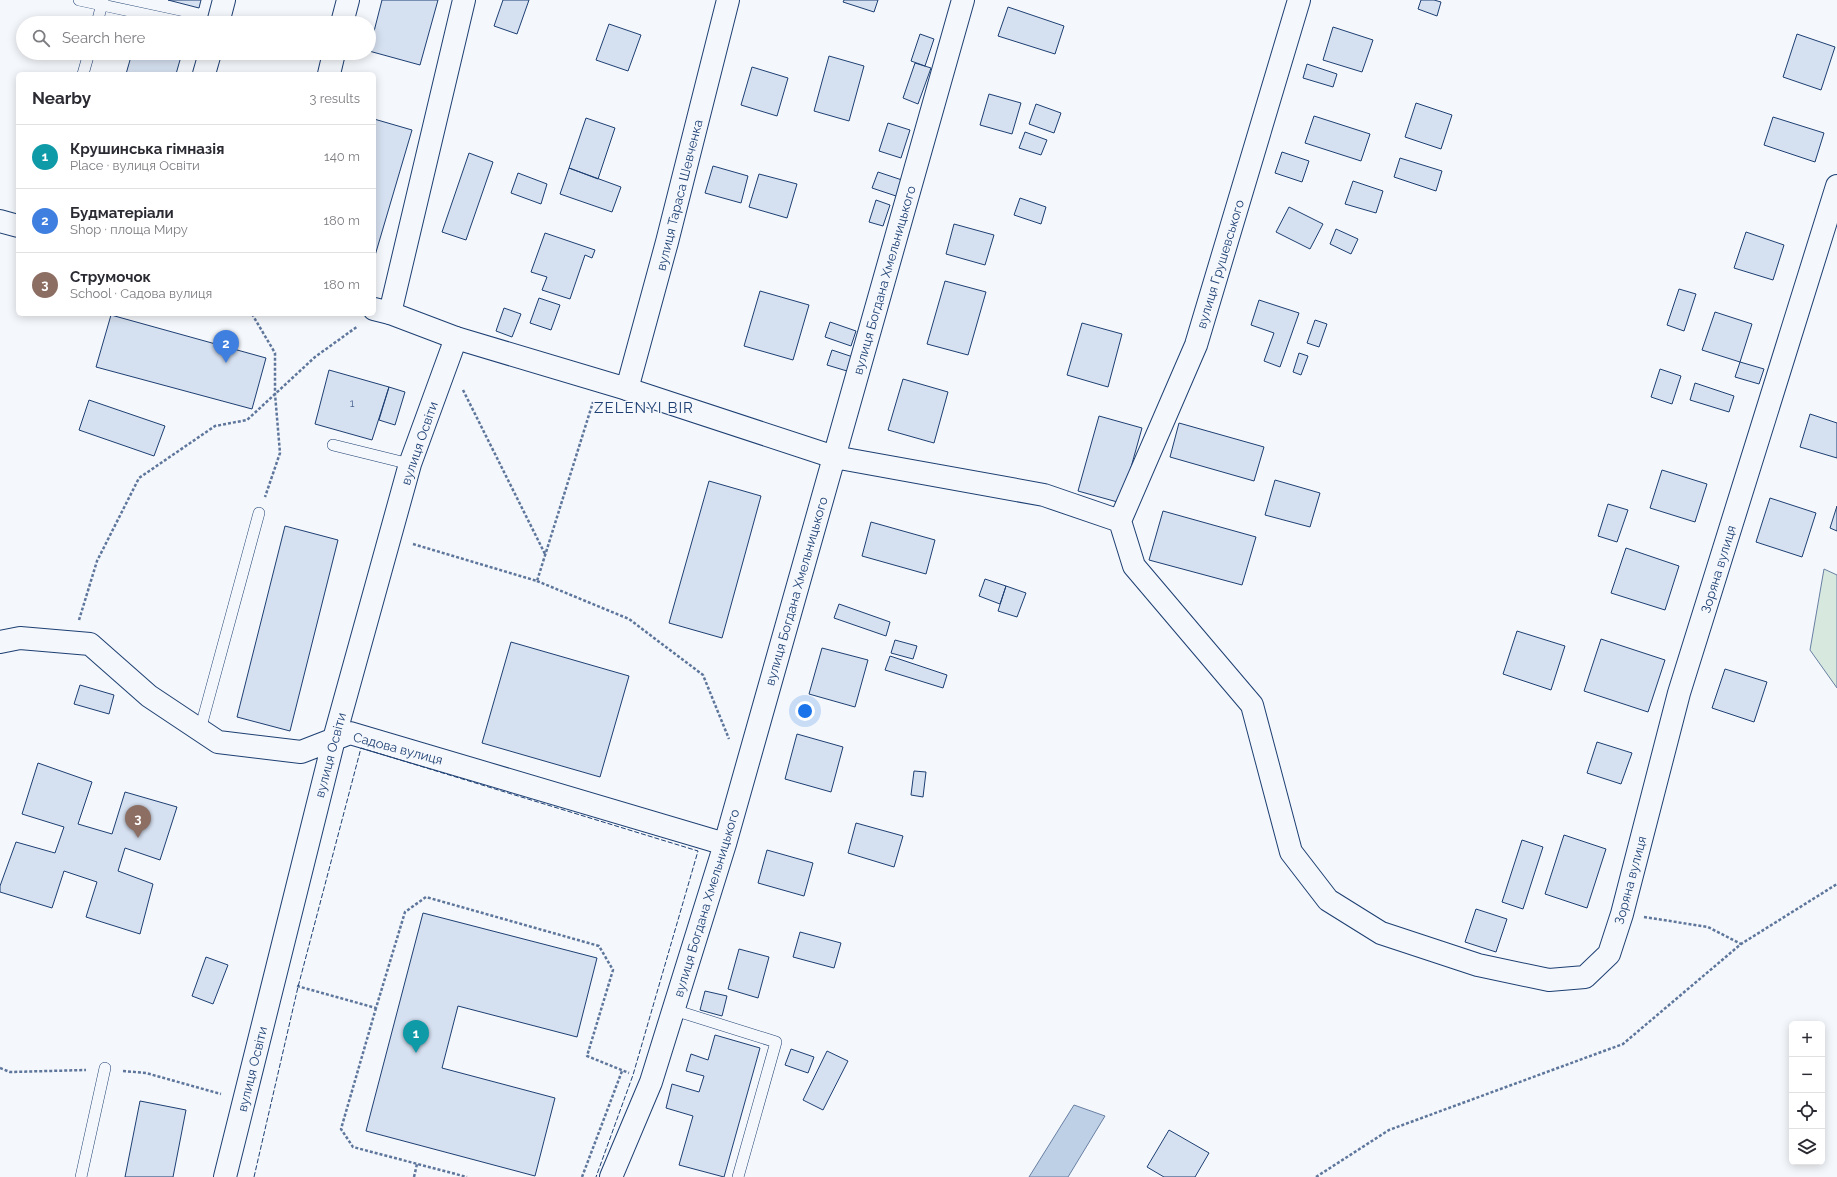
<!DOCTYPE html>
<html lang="en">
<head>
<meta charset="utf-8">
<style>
  body { margin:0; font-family:Raleway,sans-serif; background:#f2f2f3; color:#2b2b33 }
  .controls { position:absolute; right:12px; bottom:12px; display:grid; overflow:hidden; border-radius:6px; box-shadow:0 2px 10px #0003 }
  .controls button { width:36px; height:36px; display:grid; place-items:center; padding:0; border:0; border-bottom:1px solid #e1e1e2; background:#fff; color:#2b2b33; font:20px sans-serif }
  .you { position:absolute; left:805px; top:711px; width:14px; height:14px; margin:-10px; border:3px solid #fff; border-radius:50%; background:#1a73e8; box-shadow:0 0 0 6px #1a73e833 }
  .badge { display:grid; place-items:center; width:26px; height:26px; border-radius:50%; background:#c62828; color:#fff; font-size:13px; font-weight:700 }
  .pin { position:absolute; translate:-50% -33px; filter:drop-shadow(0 1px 2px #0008) }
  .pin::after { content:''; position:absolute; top:21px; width:14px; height:12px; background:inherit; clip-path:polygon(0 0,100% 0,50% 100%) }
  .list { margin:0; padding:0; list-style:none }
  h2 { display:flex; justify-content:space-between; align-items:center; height:52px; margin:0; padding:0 16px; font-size:17px }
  h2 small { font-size:13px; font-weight:400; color:#7c7c81 }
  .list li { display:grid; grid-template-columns:26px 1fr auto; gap:12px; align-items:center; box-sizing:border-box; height:64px; padding:0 16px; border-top:1px solid #e1e1e2 }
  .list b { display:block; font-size:15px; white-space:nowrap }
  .list p { margin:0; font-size:13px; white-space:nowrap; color:#7c7c81 }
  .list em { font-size:13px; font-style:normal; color:#7c7c81 }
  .icon { flex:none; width:22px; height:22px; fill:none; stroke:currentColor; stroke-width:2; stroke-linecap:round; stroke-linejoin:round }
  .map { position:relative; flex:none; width:1837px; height:1177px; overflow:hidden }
  .search { position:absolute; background:#fff; box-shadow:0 2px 10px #0003; left:16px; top:16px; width:360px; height:44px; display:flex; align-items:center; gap:10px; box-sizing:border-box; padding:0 14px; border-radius:22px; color:#7c7c81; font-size:15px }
  .panel { position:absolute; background:#fff; box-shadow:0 2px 10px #0003; left:16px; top:72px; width:360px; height:244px; border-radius:6px }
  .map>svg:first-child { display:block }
</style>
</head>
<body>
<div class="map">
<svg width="1837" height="1177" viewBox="0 0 1837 1177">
  <rect width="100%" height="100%" fill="#f4f7fb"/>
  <path fill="#d7e8df" stroke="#687fa3" d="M1824,569L1837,575V688L1810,650Z"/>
  <path fill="#bed0e5" stroke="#687fa3" d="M1074,1105L1105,1116L1068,1177H1029Z"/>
  <path fill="#d5e0f0" stroke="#1d3f73" d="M168,0H201L199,8Z
    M382,0H438L420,65L369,51Z
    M503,0H529L517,34L494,26Z
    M844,0H878L874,12L843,2Z
    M1421,0H1434L1441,2L1437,16L1418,9Z
    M1008,7L1064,26L1055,54L998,36Z
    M609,24L641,35L628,71L596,60Z
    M1333,27L1373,40L1362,72L1323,60Z
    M920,34L934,39L925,66L911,61Z
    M1797,34L1835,47L1821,90L1783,77Z
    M132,53H182L176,74H126Z
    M829,56L864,66L849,121L814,111Z
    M915,63L931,68L918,104L903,98Z
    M1307,64L1337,74L1333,87L1303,78Z
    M752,67L788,78L777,116L741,105Z
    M989,94L1021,103L1012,134L980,125Z
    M1416,103L1452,115L1441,149L1405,137Z
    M1036,104L1061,113L1054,133L1029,124Z
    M1314,116L1370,134L1361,161L1305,143Z
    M1773,117L1824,133L1815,162L1764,145Z
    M586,118L615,128L598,179L569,168Z
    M374,119L412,130L374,259Z
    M888,123L910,130L901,158L879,151Z
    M1025,132L1047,140L1041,155L1019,148Z
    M1282,152L1309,161L1302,182L1275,173Z
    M469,153L493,162L466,240L442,232Z
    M1400,158L1442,171L1436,191L1394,177Z
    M713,166L748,176L741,203L705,193Z
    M569,168L621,187L612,212L560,194Z
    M878,172L905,181L899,197L872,188Z
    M518,173L547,184L541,204L511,193Z
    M759,174L797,184L787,218L749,207Z
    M1353,181L1383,191L1376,213L1345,204Z
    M1020,198L1046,207L1041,224L1014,215Z
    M876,200L890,205L883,226L869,222Z
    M1289,207L1323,224L1310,249L1276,232Z
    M954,224L994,235L985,265L946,254Z
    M1336,229L1358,239L1351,254L1330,244Z
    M1746,232L1784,245L1773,280L1734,268Z
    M545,233L595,250L592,258L585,255L570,299L542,290L547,277L531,272Z
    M945,281L986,292L968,355L927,344Z
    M1679,289L1696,294L1684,331L1667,325Z
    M760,291L809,305L793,360L744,346Z
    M539,298L560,305L551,330L530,323Z
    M1259,300L1299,313L1280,367L1264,361L1274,333L1251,325Z
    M504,308L521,314L512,337L496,331Z
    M1715,312L1752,324L1740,362L1702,350Z
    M111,315L266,358L252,409L96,367Z
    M1315,320L1327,324L1319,347L1307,343Z
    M830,322L856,331L851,346L825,337Z
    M1082,323L1122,334L1108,387L1067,375Z
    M832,350L853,357L847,371L827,365Z
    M1299,353L1308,356L1301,375L1293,372Z
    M1740,362L1764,369L1759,384L1735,377Z
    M1660,369L1681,376L1672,404L1651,397Z
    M329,370L389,387L372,440L315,424Z
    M903,379L948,392L934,443L888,430Z
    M1695,383L1734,396L1729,412L1690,400Z
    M389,387L405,392L395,425L379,420Z
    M89,400L165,426L154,456L79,430Z
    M1810,414L1837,423V458L1800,447Z
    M1099,416L1142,428L1121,503L1078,491Z
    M1179,423L1264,447L1254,481L1170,457Z
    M1662,470L1707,484L1695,522L1650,508Z
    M1275,480L1320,493L1310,527L1265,515Z
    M709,481L761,496L722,638L669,623Z
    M1770,498L1816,513L1802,557L1756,542Z
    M1608,504L1628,510L1617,542L1598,536Z
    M1837,506V531L1830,528Z
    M1163,511L1256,537L1242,585L1149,560Z
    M871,522L935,540L926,574L862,556Z
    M285,526L338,540L290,731L237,717Z
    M1626,548L1679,566L1665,610L1611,593Z
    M985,579L1006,586L1000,604L979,596Z
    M1006,586L1026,593L1017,617L998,611Z
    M839,604L890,622L886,636L834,618Z
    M1517,631L1565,646L1551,690L1503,674Z
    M1601,639L1665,660L1648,712L1584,691Z
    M895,640L917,646L913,659L891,653Z
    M511,642L629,676L600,777L482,743Z
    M822,648L868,660L855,707L809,694Z
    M890,656L947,675L943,688L885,670Z
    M1725,669L1767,682L1754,722L1712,708Z
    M80,685L114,695L109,714L74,704Z
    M797,734L843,747L831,792L785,779Z
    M1597,742L1632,753L1621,784L1587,773Z
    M38,763L92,782L78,824L112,834L125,792L177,807L160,860L125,848L118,871L153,884L140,934L86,917L97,882L64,871L52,908L0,892V886L16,842L55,853L64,827L22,814Z
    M914,771L926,772L923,797L911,795Z
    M856,823L903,836L894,867L848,853Z
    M1564,835L1606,849L1587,908L1545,894Z
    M1522,840L1543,847L1523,909L1502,902Z
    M767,850L813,863L804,896L758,883Z
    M1476,909L1507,919L1496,952L1465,942Z
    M423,913L597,958L577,1037L458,1006L442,1068L555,1098L535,1176L366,1131Z
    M800,932L841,943L834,968L793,957Z
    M739,949L769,957L758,998L728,989Z
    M206,957L228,965L213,1004L192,996Z
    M705,991L727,996L722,1016L700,1010Z
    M715,1035L760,1048L724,1177L679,1165L693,1116L666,1108L672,1084L699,1092L704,1076L686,1071L691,1054L708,1060Z
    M791,1049L814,1057L808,1073L785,1065Z
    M827,1051L848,1061L823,1110L803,1100Z
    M140,1101L186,1110L173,1177H125Z
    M1169,1130L1209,1153L1195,1177H1164L1147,1167Z"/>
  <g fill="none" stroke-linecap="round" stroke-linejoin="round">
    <g stroke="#1d3f73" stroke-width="12">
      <path id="service" d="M79,0L186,23
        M97,23L103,0
        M83,74L89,53
        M333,445L410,464
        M200,730L259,513
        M674,1010L776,1042L738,1177
        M81,1177L105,1068"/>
    </g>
    <g stroke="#1d3f73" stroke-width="24">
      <path id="minor" d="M218,23L224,0
        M342,23L348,0
        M204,74L210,53
        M329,74L334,53
        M390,313L464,0
        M627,389L834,457L1044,495L1120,521L1134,566L1252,705L1291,852L1328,900L1381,933L1478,965L1549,980L1585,977L1609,954L1622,914L1679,693L1837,186
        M1120,521L1196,345L1299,0
        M0,642L20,638L90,644L149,696L218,742L301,752L350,733L725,844
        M225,1177L334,739L410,464L456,338
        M611,1177L651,1082L725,844L963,0"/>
    </g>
    <g stroke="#1d3f73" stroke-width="24">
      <path id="tertiary" d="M0,221L18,226
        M374,309L390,313L456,338L627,389L667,242L728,0"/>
    </g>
    <path stroke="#5e769c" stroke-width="2.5" stroke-dasharray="3 2" stroke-linecap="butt" d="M252,314L275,353V394L280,453L265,497
      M463,390L545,554
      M413,544L537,581L593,402
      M537,581L629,619L703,675L729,739
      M79,620L97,561L139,478L215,426L247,420L315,357L358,326
      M1644,917L1708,927L1741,944
      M297,986L376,1008L405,912L426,897L599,946L613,970L587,1056L629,1073
      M376,1008L341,1129L353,1147L467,1177
      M0,1068L10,1072L86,1070
      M123,1071L146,1073L221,1094
      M414,1177L417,1164
      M582,1177L622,1071
      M1316,1177L1389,1130L1623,1044L1741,944L1837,884"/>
    <use href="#service" stroke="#f4f7fb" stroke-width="11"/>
    <use href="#minor" stroke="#f4f7fb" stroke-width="22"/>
    <use href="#tertiary" stroke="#f4f7fb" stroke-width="22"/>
    <path stroke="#1d3f73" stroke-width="1" stroke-dasharray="5 2" stroke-linecap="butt" d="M254,1177L298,987L361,748L698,851L633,1075L596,1177"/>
  </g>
  <g text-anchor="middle" stroke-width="3" stroke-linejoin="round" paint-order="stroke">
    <g font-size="11" fill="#4b6792">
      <text x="352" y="407">1</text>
    </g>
    <g font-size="13" fill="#1d3f73" stroke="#f4f7fb">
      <text transform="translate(679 195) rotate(-76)" y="5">вулиця Тараса Шевченка</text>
      <text transform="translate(1220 264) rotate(-73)" y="5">вулиця Грушевського</text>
      <text transform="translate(884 280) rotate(-74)" y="5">вулиця Богдана Хмельницького</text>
      <text transform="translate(419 443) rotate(-71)" y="5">вулиця Освіти</text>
      <text transform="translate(1718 569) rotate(-73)" y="5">Зоряна вулиця</text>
      <text transform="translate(796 591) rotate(-74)" y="5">вулиця Богдана Хмельницького</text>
      <text transform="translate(398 748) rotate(15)" y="5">Садова вулиця</text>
      <text transform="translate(330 755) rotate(-75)" y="5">вулиця Освіти</text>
      <text transform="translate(1630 880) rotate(-75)" y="5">Зоряна вулиця</text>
      <text transform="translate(706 903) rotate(-73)" y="5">вулиця Богдана Хмельницького</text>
      <text transform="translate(252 1069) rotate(-76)" y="5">вулиця Освіти</text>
    </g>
    <g font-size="15" letter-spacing="1" fill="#1d3f73" stroke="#f4f7fb">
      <text x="644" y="413">ZELENYI BIR</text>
    </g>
  </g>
</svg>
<div class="controls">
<button>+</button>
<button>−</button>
<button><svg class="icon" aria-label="locate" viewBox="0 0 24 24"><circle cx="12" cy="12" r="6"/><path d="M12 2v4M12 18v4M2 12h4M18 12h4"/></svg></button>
<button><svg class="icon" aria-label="layers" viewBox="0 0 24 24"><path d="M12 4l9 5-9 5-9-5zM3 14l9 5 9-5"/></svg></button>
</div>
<div class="you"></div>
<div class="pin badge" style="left:416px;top:1053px;background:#0f9aa8">1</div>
<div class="pin badge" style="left:226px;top:363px;background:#3f7fe0">2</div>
<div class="pin badge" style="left:138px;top:838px;background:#8d6e63">3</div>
<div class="search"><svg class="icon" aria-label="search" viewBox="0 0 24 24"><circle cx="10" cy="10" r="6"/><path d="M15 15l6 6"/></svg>Search here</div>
<section class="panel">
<h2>Nearby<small>3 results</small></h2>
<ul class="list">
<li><span class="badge" style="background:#0f9aa8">1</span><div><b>Крушинська гімназія</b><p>Place · вулиця Освіти</p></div><em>140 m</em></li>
<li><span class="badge" style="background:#3f7fe0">2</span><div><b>Будматеріали</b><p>Shop · площа Миру</p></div><em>180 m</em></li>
<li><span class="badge" style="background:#8d6e63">3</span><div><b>Струмочок</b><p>School · Садова вулиця</p></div><em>180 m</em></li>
</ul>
</section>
</div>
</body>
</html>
